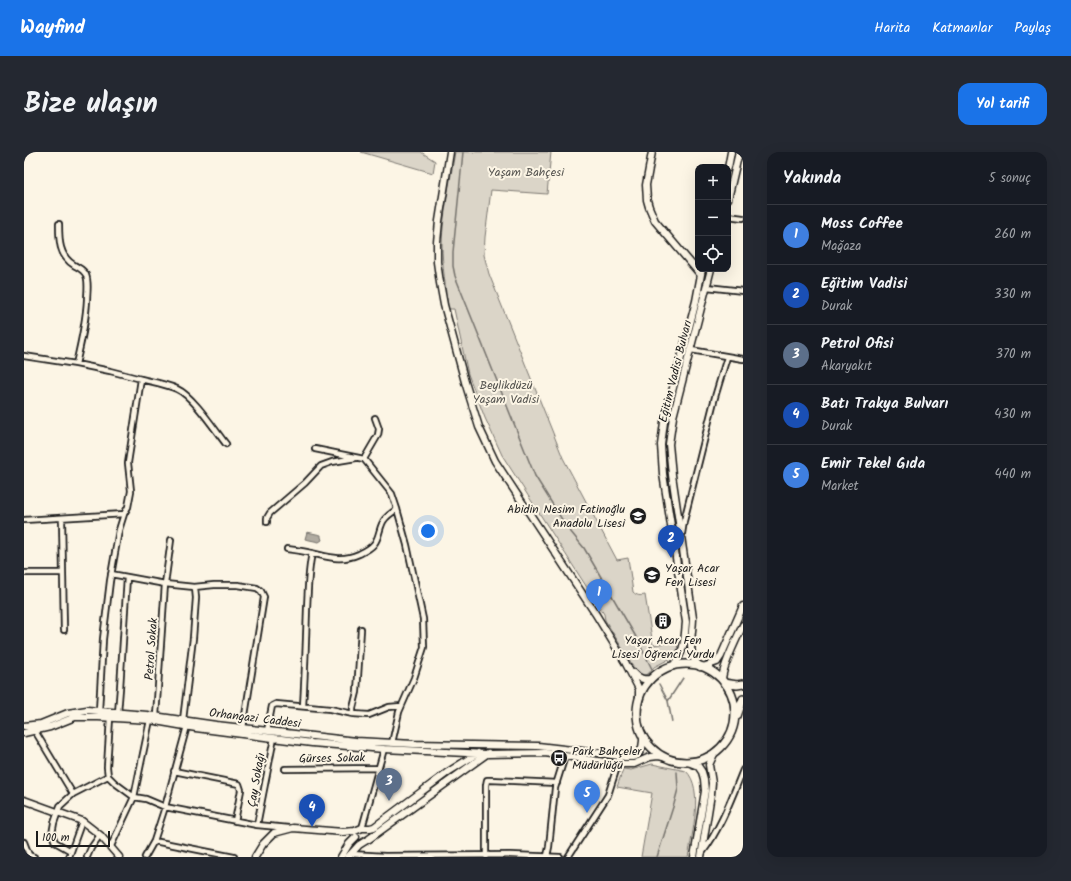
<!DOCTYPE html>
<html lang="tr">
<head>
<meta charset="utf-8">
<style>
  body { margin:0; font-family:Kalam,sans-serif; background:#242831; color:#f1f3f6 }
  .controls { position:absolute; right:12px; top:12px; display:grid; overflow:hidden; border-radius:8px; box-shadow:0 4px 16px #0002 }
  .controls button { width:36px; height:36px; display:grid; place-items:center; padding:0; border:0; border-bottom:1px solid #363941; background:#171b24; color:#f1f3f6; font:20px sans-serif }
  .scale { position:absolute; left:12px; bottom:10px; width:74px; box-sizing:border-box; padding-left:4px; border:2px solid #1c1c1c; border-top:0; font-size:11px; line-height:14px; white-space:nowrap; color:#1c1c1c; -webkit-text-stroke:3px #fcf5e5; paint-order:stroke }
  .you { position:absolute; left:404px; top:379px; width:14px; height:14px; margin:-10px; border:3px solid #fff; border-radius:50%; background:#1a73e8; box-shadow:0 0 0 6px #1a73e833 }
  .badge { display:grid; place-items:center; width:26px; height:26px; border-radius:50%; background:#1a73e8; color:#fff; font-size:13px; font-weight:700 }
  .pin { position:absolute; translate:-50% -33px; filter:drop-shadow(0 1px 2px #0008) }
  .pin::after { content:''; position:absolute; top:21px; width:14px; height:12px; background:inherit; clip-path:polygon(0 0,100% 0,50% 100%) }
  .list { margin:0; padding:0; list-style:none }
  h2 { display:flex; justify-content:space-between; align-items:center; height:52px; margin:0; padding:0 16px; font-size:17px }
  h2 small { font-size:13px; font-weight:400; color:#9ea1a6 }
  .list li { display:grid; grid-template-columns:26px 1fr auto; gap:12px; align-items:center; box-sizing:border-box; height:60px; padding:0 16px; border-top:1px solid #363941 }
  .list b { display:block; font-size:15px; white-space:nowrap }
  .list p { margin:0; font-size:13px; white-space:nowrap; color:#9ea1a6 }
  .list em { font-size:13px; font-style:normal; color:#9ea1a6 }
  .icon { flex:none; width:22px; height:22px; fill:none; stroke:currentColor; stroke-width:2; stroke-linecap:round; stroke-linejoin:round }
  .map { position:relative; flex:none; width:719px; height:705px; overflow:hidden; border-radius:12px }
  header { display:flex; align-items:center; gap:24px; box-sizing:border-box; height:56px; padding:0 20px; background:#1a73e8; color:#fff }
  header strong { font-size:19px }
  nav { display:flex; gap:22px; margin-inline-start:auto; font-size:14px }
  .intro { display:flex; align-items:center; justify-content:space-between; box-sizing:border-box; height:96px; padding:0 24px }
  h1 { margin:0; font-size:28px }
  .button { padding:10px 18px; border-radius:12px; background:#1a73e8; color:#fff; font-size:14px; font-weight:700 }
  main { display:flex; gap:24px; padding:0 24px }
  aside { flex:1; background:#171b24; border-radius:12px; box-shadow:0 4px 16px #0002 }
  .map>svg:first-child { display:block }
</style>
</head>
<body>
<header>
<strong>Wayfind</strong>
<nav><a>Harita</a><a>Katmanlar</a><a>Paylaş</a></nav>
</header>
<div class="intro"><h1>Bize ulaşın</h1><a class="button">Yol tarifi</a></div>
<main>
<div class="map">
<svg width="719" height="705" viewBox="0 0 719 705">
  <rect width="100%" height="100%" fill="#fcf5e5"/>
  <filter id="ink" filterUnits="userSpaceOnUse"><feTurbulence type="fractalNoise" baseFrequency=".025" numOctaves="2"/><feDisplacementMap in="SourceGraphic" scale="8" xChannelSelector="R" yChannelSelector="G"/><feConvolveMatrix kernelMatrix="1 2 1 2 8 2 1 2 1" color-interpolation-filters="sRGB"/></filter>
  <g filter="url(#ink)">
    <path fill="#dbd5c8" stroke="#7c7872" d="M337,0H397L411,9L409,21Z
      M431,0H527L523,42L467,38L461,85L460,103L465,122L539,306L593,408L604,406L609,440C613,444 616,444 621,443L629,493L654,489L653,500L651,504L630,515L624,522L619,524L614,522L581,468L580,462L478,303L461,266L444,222L430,157H424C422,135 418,114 418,92C419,61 426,30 431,0Z
      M628,612L662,619C680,636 668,683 664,705H617L628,641L593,635L599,617L607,618Z"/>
    <path fill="#b0aba1" stroke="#75726c" d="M283,380L297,383V385L298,388L295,390L281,387Z"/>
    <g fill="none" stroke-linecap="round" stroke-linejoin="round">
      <path stroke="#75726c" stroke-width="1.5" d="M439,0L429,100V114L431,124L511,324L542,374L560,396L612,485L628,517
        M635,532L644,549L648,570
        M644,549L659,526
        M633,705L650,652L654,637L653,620"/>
      <g stroke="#1c1c1c" stroke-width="8">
        <path id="street" d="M704,64L719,66
          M35,72C35,88 35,104 50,113C55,116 60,118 62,123C65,131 63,140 63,148C62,170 57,191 52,212
          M683,135L719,139
          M667,198L719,207
          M0,204L52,212L86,219L117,227L104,311L107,339L104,355L100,362L95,378L86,429L79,487L75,559
          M117,227C129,230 142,232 153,237C169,244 191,278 202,292
          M291,297L340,307L368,342L373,357L383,393L399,467L400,495L390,526L375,560L368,591
          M340,307L354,283L355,277L351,266
          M38,367L40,478
          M0,368L100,362
          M243,370V366L246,361L281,331L297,314L308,310L332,306
          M658,382L660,369L691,245L703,205
          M263,397C271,398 279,399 287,401C305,405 317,410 335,402C341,399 346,397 350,392C355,386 355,378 358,372C360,365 368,361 373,357
          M0,421H39
          M87,422L141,432L147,388
          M170,435L190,433H214L233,436L237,439L240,445L219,576
          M279,554C281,522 282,489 283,456C284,438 284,419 288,401
          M94,561L96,536L103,425
          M329,562V556L333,540L337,477
          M132,564L141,432L170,435L171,436L172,446L169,486L159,568
          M86,566L83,615L84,624L91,631L110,645L122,647L141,655L233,673L265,676
          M11,579L49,642
          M243,579L248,554L252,552L306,557L329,562L345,563L365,555L377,554
          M261,617L355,616
          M150,619L215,632L217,638L211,669
          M233,673L250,586
          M338,676L360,597
          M130,689L210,705
          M0,690L5,703L10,705
          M87,694L110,645L126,568
          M47,699L31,690L28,682L30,671L36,654L49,642L84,624
          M678,701C696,678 708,645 719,618
          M326,702L361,704L486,703L536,705
          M462,704V633L463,628H466L533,631
          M523,704L525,695L531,636L541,604
          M45,705L58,669
          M63,705L67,696L76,683
          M121,705L130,689L141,655L163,574
          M544,705L584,643L594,612"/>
      </g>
      <g stroke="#1c1c1c" stroke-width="9">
        <path id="secondary" d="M426,0L415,69L413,90V110L416,131L420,153L441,230L455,275L471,309L571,461L601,510L613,533L615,537V547
          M628,0L622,33L623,48L625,55L631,69L676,122
          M704,16L707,0
          M704,47L715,0
          M649,514C661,498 660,490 662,470L639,322L637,293L640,270L672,149L678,117
          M676,515C674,512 672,510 670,507C664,497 669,478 669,466L648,323L645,292L649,265L687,117
          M679,515L693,510L697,504L719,454
          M610,521C615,527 620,528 627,527
          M698,528C698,515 713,486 719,473
          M0,574L17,572L44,561L63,558L123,563L192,573L332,589L390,592L514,594L574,601L601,605H608L612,604L615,601L618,596L619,589V585
          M0,581L26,575L51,565H74L126,568L172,576L288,591L360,597L463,602L521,601L594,612H610L626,605L634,604L640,605
          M664,610L674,614L678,620L680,627L681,639L670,705
          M0,648L58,669L76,683L95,705
          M345,687L464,601
          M231,705L239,692L250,681L269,676L319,680L331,679L338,676H346L350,675L424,620L454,601
          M317,705L325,692L332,685
          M324,705L335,693L343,688
          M677,705L687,642L688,631L685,613L690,602"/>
      </g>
      <g stroke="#1c1c1c" stroke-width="10">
        <path id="primary" d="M613 561a49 49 0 1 1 98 0a49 49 0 1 1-98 0Z
          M700,531L713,533L719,532
          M713,564L719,547"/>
      </g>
      <use href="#street" stroke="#fcf5e5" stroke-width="4.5"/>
      <use href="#secondary" stroke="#fcf5e5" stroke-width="6"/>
      <use href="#primary" stroke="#fcf5e5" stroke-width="7"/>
    </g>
  </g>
  <defs>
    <g id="school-disc" transform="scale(0.9)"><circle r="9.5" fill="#1c1c1c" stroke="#fcf5e5"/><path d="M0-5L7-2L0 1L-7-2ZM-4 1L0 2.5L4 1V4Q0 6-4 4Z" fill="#fff"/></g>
    <g id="building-disc" transform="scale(0.9)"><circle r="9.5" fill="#1c1c1c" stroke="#fcf5e5"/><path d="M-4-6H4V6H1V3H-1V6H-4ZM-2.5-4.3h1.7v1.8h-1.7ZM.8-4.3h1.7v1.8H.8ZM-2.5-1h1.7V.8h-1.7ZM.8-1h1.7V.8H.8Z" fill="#fff"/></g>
    <g id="bus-disc" transform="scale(0.9)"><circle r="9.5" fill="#1c1c1c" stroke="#fcf5e5"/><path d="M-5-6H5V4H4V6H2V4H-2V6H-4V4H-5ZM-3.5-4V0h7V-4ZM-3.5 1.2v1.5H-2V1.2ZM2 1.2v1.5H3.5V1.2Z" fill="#fff"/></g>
  </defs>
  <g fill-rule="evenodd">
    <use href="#school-disc" x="614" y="364"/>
    <use href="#school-disc" x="628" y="423"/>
    <use href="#building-disc" x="639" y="469"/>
    <use href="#bus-disc" x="535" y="606"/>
  </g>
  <g text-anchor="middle" stroke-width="4" stroke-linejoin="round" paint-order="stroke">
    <g font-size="12" fill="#555450" stroke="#fcf5e5">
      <text x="502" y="24">Yaşam Bahçesi</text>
      <text x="482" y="237">Beylikdüzü<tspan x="482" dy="14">Yaşam Vadisi</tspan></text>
    </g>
    <g font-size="12" fill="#1c1c1c" stroke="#fcf5e5">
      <text transform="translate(651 219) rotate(-76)" y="4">Eğitim Vadisi Bulvarı</text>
      <text transform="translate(127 497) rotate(-86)" y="4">Petrol Sokak</text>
      <text transform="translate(231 566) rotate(7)" y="4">Orhangazi Caddesi</text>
      <text transform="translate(308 606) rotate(-1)" y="4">Gürses Sokak</text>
      <text transform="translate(232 628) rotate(-80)" y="4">Çay Sokağı</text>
    </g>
    <g font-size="12" fill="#1c1c1c" stroke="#fcf5e5" text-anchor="start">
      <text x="601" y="361" text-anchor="end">Abidin Nesim Fatinoğlu<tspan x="601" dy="14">Anadolu Lisesi</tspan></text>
      <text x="641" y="420">Yaşar Acar<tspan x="641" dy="14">Fen Lisesi</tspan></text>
      <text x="639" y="492" text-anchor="middle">Yaşar Acar Fen<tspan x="639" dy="14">Lisesi Öğrenci Yurdu</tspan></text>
      <text x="548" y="603">Park Bahçeler<tspan x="548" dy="14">Müdürlüğü</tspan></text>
    </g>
  </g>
</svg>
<div class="controls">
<button>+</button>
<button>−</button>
<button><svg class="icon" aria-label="locate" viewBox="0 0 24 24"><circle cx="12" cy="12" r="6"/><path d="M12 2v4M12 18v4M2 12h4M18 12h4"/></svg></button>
</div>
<div class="scale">100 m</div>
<div class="you"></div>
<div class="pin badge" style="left:575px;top:460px;background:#3f7fe0">1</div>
<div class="pin badge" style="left:647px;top:406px;background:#1a4fb4">2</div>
<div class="pin badge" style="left:365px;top:649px;background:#5c6f8a">3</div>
<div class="pin badge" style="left:288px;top:675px;background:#1a4fb4">4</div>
<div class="pin badge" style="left:563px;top:661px;background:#3f7fe0">5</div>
</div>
<aside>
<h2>Yakında<small>5 sonuç</small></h2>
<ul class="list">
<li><span class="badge" style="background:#3f7fe0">1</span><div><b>Moss Coffee</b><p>Mağaza</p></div><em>260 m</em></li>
<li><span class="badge" style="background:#1a4fb4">2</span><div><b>Eğitim Vadisi</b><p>Durak</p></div><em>330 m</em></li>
<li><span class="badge" style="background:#5c6f8a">3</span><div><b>Petrol Ofisi</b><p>Akaryakıt</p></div><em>370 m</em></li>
<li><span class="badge" style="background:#1a4fb4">4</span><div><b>Batı Trakya Bulvarı</b><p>Durak</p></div><em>430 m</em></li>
<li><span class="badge" style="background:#3f7fe0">5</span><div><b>Emir Tekel Gıda</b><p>Market</p></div><em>440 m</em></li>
</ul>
</aside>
</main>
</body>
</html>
